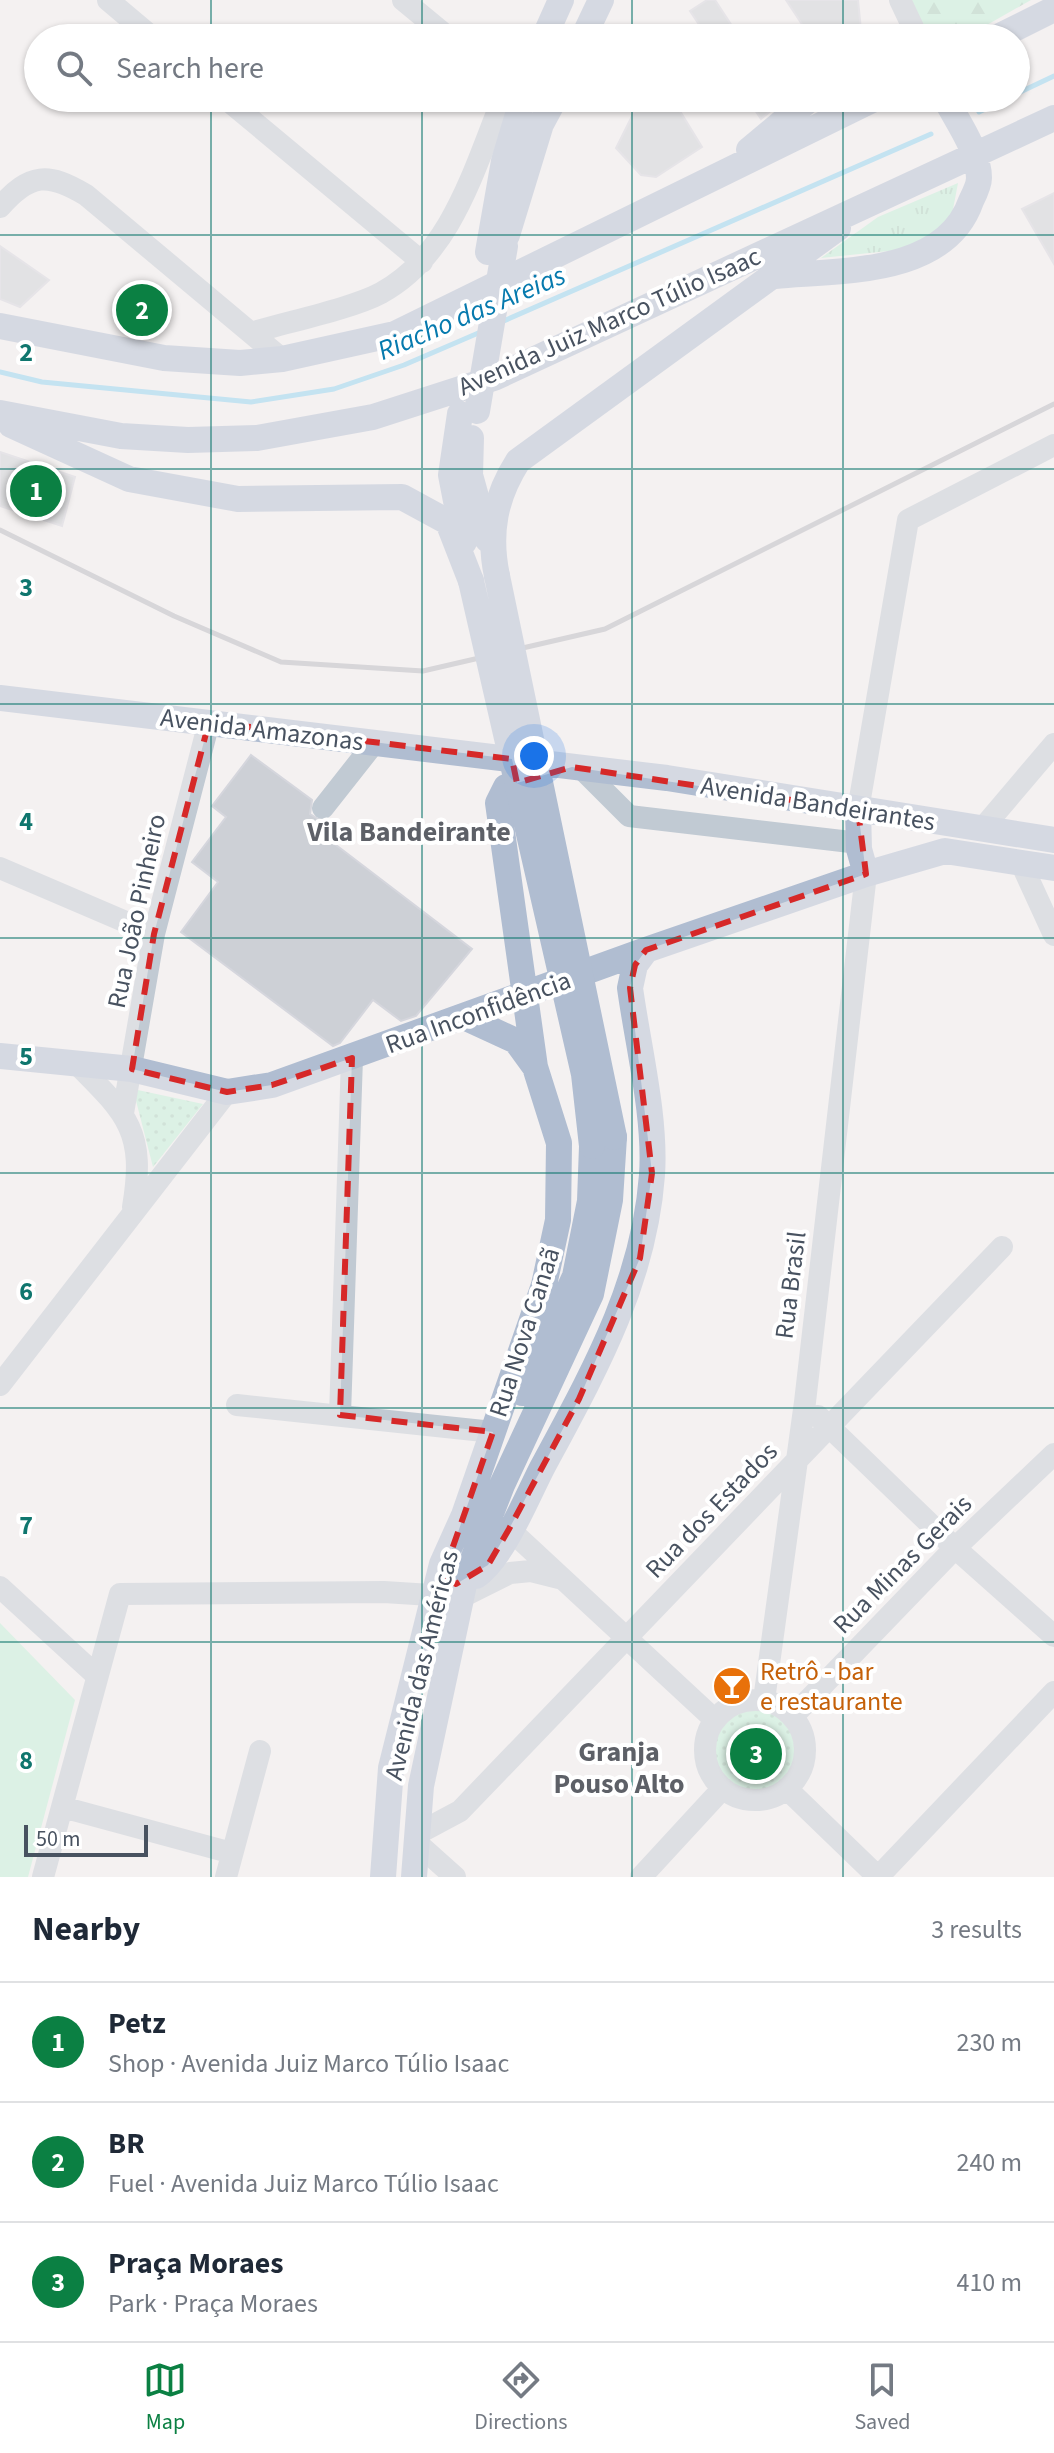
<!DOCTYPE html>
<html lang="en">
<head>
<meta charset="utf-8">
<style>
  body { margin:0; font-family:"Source Sans 3",sans-serif; background:#f2f2f3; color:#1f2937 }
  .scale { position:absolute; left:24px; bottom:20px; width:124px; box-sizing:border-box; padding-left:8px; border:4px solid #485260; border-top:0; font-size:22px; line-height:28px; white-space:nowrap; color:#485260; -webkit-text-stroke:6px #fff; paint-order:stroke }
  .you { position:absolute; left:534px; top:756px; width:28px; height:28px; margin:-20px; border:6px solid #fff; border-radius:50%; background:#1a73e8; box-shadow:0 0 0 12px #1a73e833 }
  .badge { display:grid; place-items:center; width:52px; height:52px; border-radius:50%; background:#0b8043; color:#fff; font-size:26px; font-weight:700 }
  .pin { position:absolute; translate:-50% -50%; border:4px solid #fff; box-shadow:0 2px 8px #0006 }
  .list { margin:0; padding:0; list-style:none }
  h2 { display:flex; justify-content:space-between; align-items:center; height:104px; margin:0; padding:0 32px; font-size:34px }
  h2 small { font-size:26px; font-weight:400; color:#747a83 }
  .list li { display:grid; grid-template-columns:52px 1fr auto; gap:24px; align-items:center; box-sizing:border-box; height:120px; padding:0 32px; border-top:2px solid #e0e1e3 }
  .list b { display:block; font-size:30px; white-space:nowrap }
  .list p { margin:0; font-size:26px; white-space:nowrap; color:#747a83 }
  .list em { font-size:26px; font-style:normal; color:#747a83 }
  .icon { flex:none; width:44px; height:44px; fill:none; stroke:currentColor; stroke-width:2; stroke-linecap:round; stroke-linejoin:round }
  .map { position:relative; flex:none; width:1054px; height:1877px; overflow:hidden }
  .search { position:absolute; background:#fff; box-shadow:0 2px 6px #0004; left:24px; right:24px; top:24px; height:88px; display:flex; align-items:center; gap:20px; box-sizing:border-box; padding:0 28px; border-radius:44px; color:#747a83; font-size:30px }
  .sheet { height:464px; background:#fff }
  nav { display:flex; justify-content:space-around; align-items:center; box-sizing:border-box; height:112px; border-top:2px solid #e0e1e3; background:#fff; font-size:22px; color:#747a83 }
  nav a { display:grid; justify-items:center; gap:4px }
  nav .on { color:#0b8043 }
  .map>svg:first-child { display:block }
</style>
</head>
<body>
<div class="map">
<svg width="1054" height="1877" viewBox="0 0 1054 1877">
  <defs>
    <pattern id="grass-tufts" width="24" height="20" patternUnits="userSpaceOnUse" patternTransform="scale(2)"><rect width="24" height="20" fill="#bff2d7"/><path d="M3 7l-1-3M5 7V3M7 7l1-3M15 17l-1-3M17 17v-4M19 17l1-3" fill="none" stroke="#a6d1bb"/></pattern>
    <pattern id="forest-firs" width="22" height="20" patternUnits="userSpaceOnUse" patternTransform="scale(2)"><rect width="22" height="20" fill="#bff2d7"/><path d="M5 1l3.5 6h-7zM16 11l3.5 6h-7z" fill="#a6d1bb"/></pattern>
    <pattern id="park-dots" width="8" height="8" patternUnits="userSpaceOnUse" patternTransform="scale(2)"><rect width="8" height="8" fill="#bff2d7"/><path d="M2 2h.1M6 6h.1" fill="none" stroke="#a6d1bb" stroke-width="1.8" stroke-linecap="round"/></pattern>
  </defs>
  <rect width="100%" height="100%" fill="#f4f1f1"/>
  <path fill="url(#grass-tufts)" d="M958,183L951,220L918,248L821,258L878,217Z"/>
  <path fill="url(#forest-firs)" d="M910,0H1031L964,38H928Z"/>
  <path fill="url(#park-dots)" d="M133,1089L203,1104L153,1167Z
    M712 1750a44 44 0 1 1 88 0a44 44 0 1 1-88 0Z"/>
  <path fill="#bff2d7" d="M0,1623L75,1700L28,1877H0Z"/>
  <g fill="none" stroke-linecap="round" stroke-linejoin="round">
    <path stroke="#89d2f1" stroke-width="5" d="M1016,94L1054,76
      M979,112L1008,98
      M499,323L931,134
      M0,372L42,382L251,402L334,389L404,365L483,331"/>
  </g>
  <path fill="#cdd0d6" stroke="#d5d6dd" stroke-width="2" d="M707,0H715L740,38H708L690,11Z
    M786,0H858L861,30L857,38H811Z
    M641,98H672L702,147L656,177L641,175L616,148Z
    M747,98H786L761,119Z
    M1054,193V264L1022,209Z
    M0,246L49,280L20,307L0,299Z
    M150,287L164,299L134,333L120,320Z
    M0,452L75,477L62,526L0,506Z
    M251,755L312,800L310,814L323,822L319,832L472,949L416,1016L401,1021L373,1000L340,1043L333,1046L181,932L218,882L192,862L226,817L212,806Z"/>
  <g fill="none" stroke-linecap="round" stroke-linejoin="round">
    <path stroke="#c1cad3" stroke-width="22" d="M108,0L153,38
      M403,0L449,38
      M900,0L918,38
      M225,98L422,262
      M0,207C30,173 48,172 86,195L282,359
      M251,333C286,322 351,309 381,293C452,254 474,168 503,98
      M581,768L629,816L859,843
      M323,808L375,742
      M858,810L908,520L1054,445
      M981,830L1054,744
      M1021,863L1054,935
      M0,868L154,934
      M75,1062C127,1114 146,1131 133,1207
      M123,1113L154,934L209,722
      M0,1385L227,1092
      M237,1405L493,1432
      M340,1415L352,1058
      M818,1416L955,1548L1054,1636
      M509,1529L715,1720
      M0,1587L97,1676
      M764,1700L805,1402L866,874
      M705 1750a50 50 0 1 1 100 0a50 50 0 1 1-100 0Z
      M793,1716L955,1548L1054,1454
      M787,1789L878,1877
      M62,1807L232,1853
      M417,1834L460,1811L1002,1247
      M417,1843L455,1877
      M43,1877L120,1594L384,1592L462,1597L510,1573L531,1571L559,1578
      M226,1877L260,1751
      M641,1877L723,1788
      M878,1877L1054,1692"/>
    <path stroke="#b0bdd1" stroke-width="26" d="M544,38L561,0
      M583,38L601,0
      M996,38L1054,9
      M749,150L811,98
      M507,235L541,124L555,98
      M488,252L504,161L523,98
      M775,276C840,270 945,276 971,201C974,195 979,185 979,178C979,151 957,121 945,98
      M0,326L164,358L240,363L282,359L395,334L876,98
      M0,413L121,436L188,440L257,438L373,417L494,378L1054,118
      M460,414L451,475L464,542
      M11,425L129,479L238,499L402,497L448,522L471,581
      M471,438L470,475L488,540
      M497,576C488,533 495,497 518,461L838,228
      M0,698L667,778L1054,840
      M858,810L859,849L866,874
      M466,1018L516,1041L535,1067
      M0,1056L132,1069L227,1092L272,1085L646,950L866,874L945,851L1054,868
      M522,1393L575,1276L590,1201L592,1146
      M463,1518L544,1285L558,1220L559,1143L535,1067L498,803L506,787L538,776
      M476,1576C502,1559 527,1497 542,1468C593,1373 644,1284 652,1175C656,1117 638,1046 630,988L635,965L646,950
      M383,1877L391,1768L442,1564L469,1504
      M414,1877L421,1786L465,1580L502,1485L591,1294L610,1200L614,1137"/>
    <path stroke="#b3b5bc" stroke-width="5" d="M0,530L174,616L281,662L423,671L605,629L1054,404"/>
    <path stroke="#b0bdd1" stroke-width="26" d="M477,411L505,246
      M497,576L614,1137
      M471,581L584,1074L592,1146"/>
  </g>
  <path d="M0 0H1054V1877H0ZM209,722L512,759L517,783L572,767L858,810L866,874L646,950L635,965L630,988L652,1173L640,1258L579,1399L509,1529L488,1565L456,1584L442,1578L493,1432L340,1415L352,1058L272,1085L227,1092L132,1069L154,934Z" fill="#f4f1f1" fill-opacity=".55" fill-rule="evenodd"/>
  <path fill="none" stroke="#d62828" stroke-width="6" stroke-dasharray="16 10" stroke-linejoin="round" d="M209,722L512,759L517,783L572,767L858,810L866,874L646,950L635,965L630,988L652,1173L640,1258L579,1399L509,1529L488,1565L456,1584L442,1578L493,1432L340,1415L352,1058L272,1085L227,1092L132,1069L154,934Z"/>
  <path fill="none" stroke="#0f766e" stroke-width="2" stroke-opacity="0.55" d="M211,0V38M422,0V38M632,0V38M843,0V38M211,98V1877M422,98V1877M632,98V1877M843,98V1877M0,235H1054M0,469H1054M0,704H1054M0,938H1054M0,1173H1054M0,1408H1054M0,1642H1054"/>
  <defs>
    <g id="bar-disc" transform="scale(2)"><circle r="9.5" fill="#e8710a" stroke="#fff"/><path d="M-6-5H6L.8 .8V4.5H3.5V6h-7V4.5H-.8V.8Z" fill="#fff"/></g>
  </defs>
  <g fill-rule="evenodd">
    <use href="#bar-disc" x="732" y="1686"/>
  </g>
  <g text-anchor="middle" stroke-width="8" stroke-linejoin="round" paint-order="stroke">
    <g font-size="26" fill="#485260" stroke="#fff">
      <text transform="translate(609 321) rotate(-24)" y="9">Avenida Juiz Marco Túlio Isaac</text>
      <text transform="translate(262 729) rotate(7)" y="9">Avenida Amazonas</text>
      <text transform="translate(818 803) rotate(9)" y="9">Avenida Bandeirantes</text>
      <text transform="translate(136 911) rotate(-78)" y="9">Rua João Pinheiro</text>
      <text transform="translate(478 1012) rotate(-20)" y="9">Rua Inconfidência</text>
      <text transform="translate(790 1285) rotate(-83)" y="9">Rua Brasil</text>
      <text transform="translate(524 1332) rotate(-72)" y="9">Rua Nova Canaã</text>
      <text transform="translate(711 1510) rotate(-46)" y="9">Rua dos Estados</text>
      <text transform="translate(902 1564) rotate(-45)" y="9">Rua Minas Gerais</text>
      <text transform="translate(421 1665) rotate(-76)" y="9">Avenida das Américas</text>
    </g>
    <g font-size="26" fill="#c56008" stroke="#fff" text-anchor="start">
      <text x="760" y="1680">Retrô - bar<tspan x="760" dy="30">e restaurante</tspan></text>
    </g>
    <g font-size="28" font-style="italic" fill="#067aae" stroke="#fff">
      <text transform="translate(471 312) rotate(-23)" y="10">Riacho das Areias</text>
    </g>
    <g font-size="28" font-weight="bold" fill="#5d6067" stroke="#fff">
      <text x="409" y="841">Vila Bandeirante</text>
      <text x="619" y="1761">Granja<tspan x="619" dy="32">Pouso Alto</tspan></text>
    </g>
  </g>
  <g font-size="26" text-anchor="middle" font-weight="bold" fill="#0f766e" stroke="#fff" stroke-width="8" stroke-linejoin="round" paint-order="stroke">
    <text x="26" y="361">2</text>
    <text x="26" y="596">3</text>
    <text x="26" y="830">4</text>
    <text x="26" y="1065">5</text>
    <text x="26" y="1300">6</text>
    <text x="26" y="1534">7</text>
    <text x="26" y="1769">8</text>
  </g>
</svg>
<div class="scale">50 m</div>
<div class="you"></div>
<div class="pin badge" style="left:36px;top:491px">1</div>
<div class="pin badge" style="left:142px;top:310px">2</div>
<div class="pin badge" style="left:756px;top:1754px">3</div>
<div class="search"><svg class="icon" aria-label="search" viewBox="0 0 24 24"><circle cx="10" cy="10" r="6"/><path d="M15 15l6 6"/></svg>Search here</div>
</div>
<section class="sheet">
<h2>Nearby<small>3 results</small></h2>
<ul class="list">
<li><span class="badge">1</span><div><b>Petz</b><p>Shop · Avenida Juiz Marco Túlio Isaac</p></div><em>230 m</em></li>
<li><span class="badge">2</span><div><b>BR</b><p>Fuel · Avenida Juiz Marco Túlio Isaac</p></div><em>240 m</em></li>
<li><span class="badge">3</span><div><b>Praça Moraes</b><p>Park · Praça Moraes</p></div><em>410 m</em></li>
</ul>
</section>
<nav>
<a class="on"><svg class="icon" aria-label="map" viewBox="0 0 24 24"><path d="M3 6l6-2 6 2 6-2v14l-6 2-6-2-6 2zM9 4v14M15 6v14"/></svg>Map</a>
<a><svg class="icon" aria-label="directions" viewBox="0 0 24 24"><path d="M12 3l9 9-9 9-9-9zM9 14v-3h6M13 9l2 2-2 2"/></svg>Directions</a>
<a><svg class="icon" aria-label="saved" viewBox="0 0 24 24"><path d="M7 4h10v16l-5-4-5 4z"/></svg>Saved</a>
</nav>
</body>
</html>
